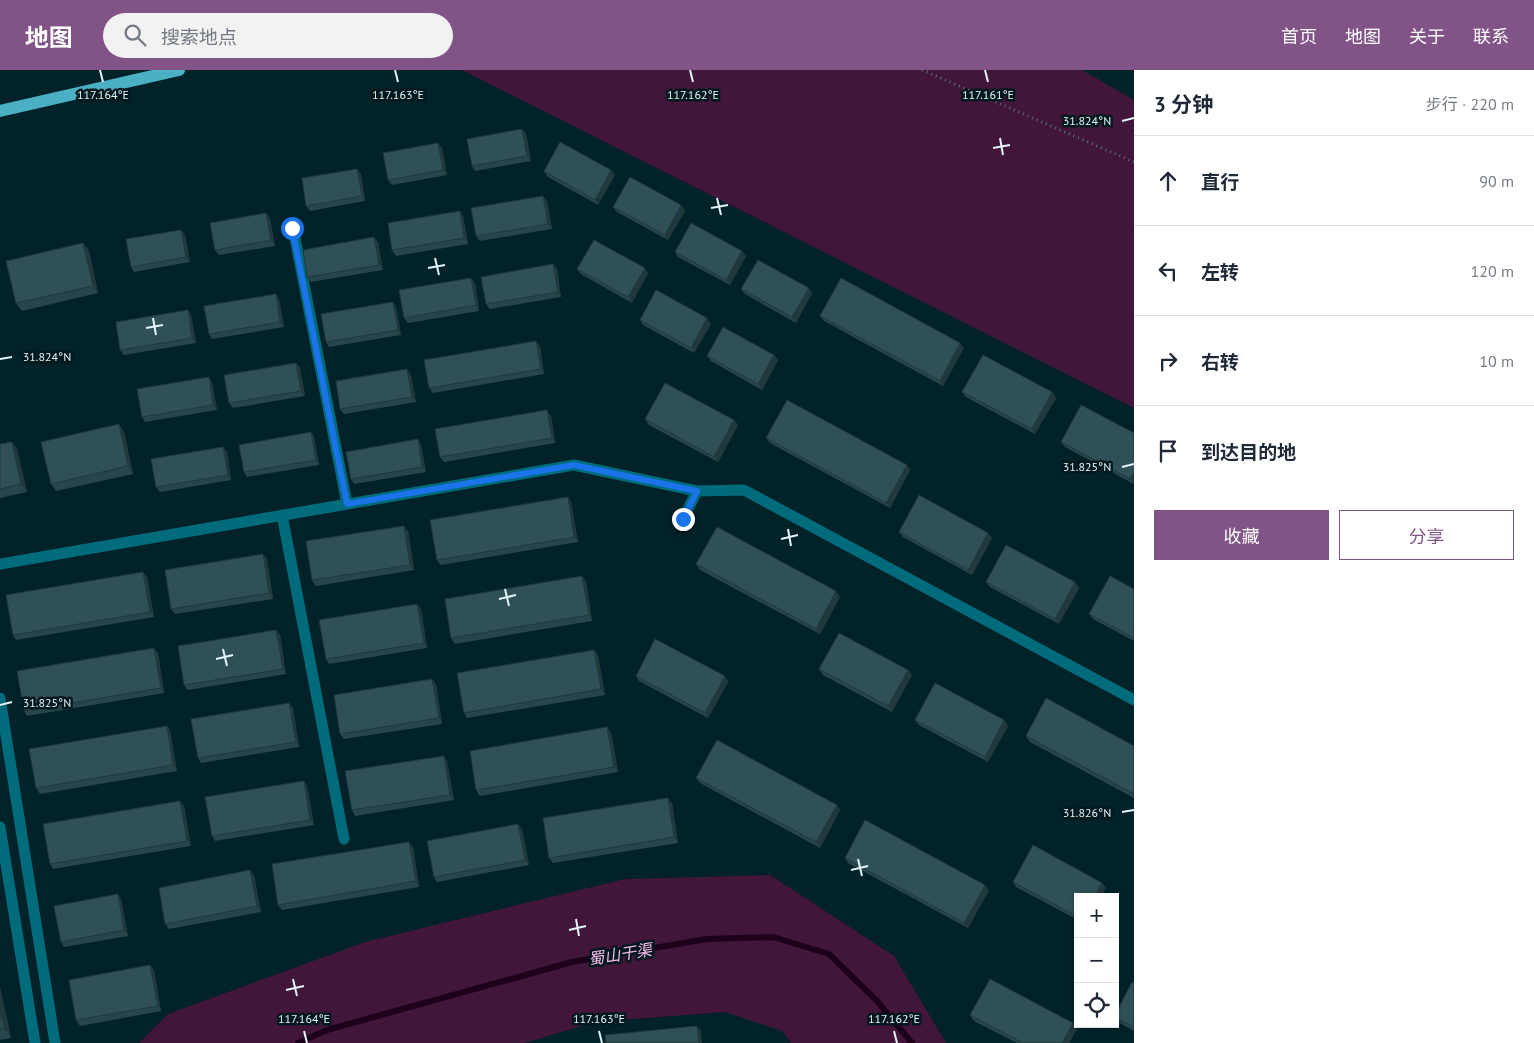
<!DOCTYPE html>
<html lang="zh">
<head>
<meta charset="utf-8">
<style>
  body { margin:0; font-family:"PT Sans","Noto Sans SC",sans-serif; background:#f2f2f3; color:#1f2937 }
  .controls { position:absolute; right:15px; bottom:15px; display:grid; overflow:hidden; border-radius:0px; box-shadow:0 1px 4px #0004 }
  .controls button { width:45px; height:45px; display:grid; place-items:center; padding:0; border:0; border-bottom:1px solid #e0e1e3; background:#fff; color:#1f2937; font:25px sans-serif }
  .stop { position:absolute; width:15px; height:15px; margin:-11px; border:4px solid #1a73e8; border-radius:50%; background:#fff }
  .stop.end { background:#1a73e8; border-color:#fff; box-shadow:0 1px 5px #0008 }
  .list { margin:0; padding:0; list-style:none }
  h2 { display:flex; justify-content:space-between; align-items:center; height:65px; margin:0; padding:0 20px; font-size:21px }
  h2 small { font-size:16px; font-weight:400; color:#747a83 }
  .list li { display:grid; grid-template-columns:32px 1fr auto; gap:15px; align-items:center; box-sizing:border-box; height:90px; padding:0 20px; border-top:1px solid #e0e1e3 }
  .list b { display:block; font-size:19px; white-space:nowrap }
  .list em { font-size:16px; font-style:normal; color:#747a83 }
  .actions { display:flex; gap:10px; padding:15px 20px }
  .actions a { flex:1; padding:11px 0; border:1px solid #825386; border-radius:0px; text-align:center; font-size:18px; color:#825386 }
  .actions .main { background:#825386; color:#fff }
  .icon { flex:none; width:28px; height:28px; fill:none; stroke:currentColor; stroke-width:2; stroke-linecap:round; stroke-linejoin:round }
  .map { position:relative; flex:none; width:1134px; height:973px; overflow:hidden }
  header { display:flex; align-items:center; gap:30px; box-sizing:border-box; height:70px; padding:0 25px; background:#825386; color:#fff }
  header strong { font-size:24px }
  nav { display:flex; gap:28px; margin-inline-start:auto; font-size:18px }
  .search { width:350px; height:45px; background:#f2f2f3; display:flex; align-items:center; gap:12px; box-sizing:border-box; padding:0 18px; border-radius:28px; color:#747a83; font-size:19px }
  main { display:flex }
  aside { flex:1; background:#fff }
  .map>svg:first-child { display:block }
</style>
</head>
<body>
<header>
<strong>地图</strong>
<div class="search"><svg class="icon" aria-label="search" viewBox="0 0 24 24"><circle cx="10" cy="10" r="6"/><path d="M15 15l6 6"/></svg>搜索地点</div>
<nav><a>首页</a><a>地图</a><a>关于</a><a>联系</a></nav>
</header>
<main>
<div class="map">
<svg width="1134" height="973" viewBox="0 0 1134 973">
  <rect width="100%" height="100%" fill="#012229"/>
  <path fill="#41163a" d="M462,0H1082L1134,30V338Z
    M770,805L894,886L946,973H791L782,961L725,942L595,952L524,973H139L168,944L365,872L625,809Z"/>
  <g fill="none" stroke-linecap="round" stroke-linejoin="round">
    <path stroke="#1d0019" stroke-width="6" d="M298,973L327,960L572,892L707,869L773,867L829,884L876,930L912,973"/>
    <path stroke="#567177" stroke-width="3" stroke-dasharray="1 4" stroke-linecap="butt" d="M922,0L1134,92"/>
    <path stroke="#006b7b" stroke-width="11" d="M293,158L347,434
      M282,445L344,769
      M683,449L697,421
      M0,494L574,395L697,421L744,420L1134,630
      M0,628L55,973
      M0,757L35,973"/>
    <path stroke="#4cb0c4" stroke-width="12" d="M0,41L179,0"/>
  </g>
  <path fill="#28454b" d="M522,59L526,64L531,91L475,101L472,96Z
    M438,73L442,78L447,105L392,115L388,110Z
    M611,100L615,105L598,135L548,107L544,101Z
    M361,104L365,131L310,141L306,136Z
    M543,126L547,131L552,159L480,171L476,166Z
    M681,135L685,141L668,170L617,142L613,137Z
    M266,143L270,149L275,176L219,185L215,180Z
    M463,146L468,174L396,186L392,180Z
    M181,160L185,165L190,192L134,202L131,197Z
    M378,172L383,200L311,212L307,207Z
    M83,173L89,181L98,223L22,241L16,233Z
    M675,182L746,186L730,215L678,187Z
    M557,199L561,227L490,239L486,234Z
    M577,199L648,203L632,233L581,204Z
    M475,213L479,241L408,253L404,248Z
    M741,219L812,223L796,253L745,224Z
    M279,229L284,257L212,269L209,264Z
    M396,237L401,265L329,277L326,272Z
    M188,240L191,245L196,273L124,285L120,280Z
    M820,246L964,278L943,316L824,251Z
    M640,250L711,254L694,283L643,255Z
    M540,276L544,304L433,323L429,318Z
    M774,285L778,290L762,320L711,291L707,286Z
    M296,293L300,298L305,326L233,338L229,333Z
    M411,305L416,332L344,344L340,339Z
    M209,307L212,313L217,340L145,352L142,347Z
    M962,322H1052L1056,328L1035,364L966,327Z
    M551,346L555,373L444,392L440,387Z
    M645,349L734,350L738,355L718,392L649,355Z
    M124,362L133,404L56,421L51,414Z
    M311,362L314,367L319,395L247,407L244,402Z
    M1134,363V414L1065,377L1061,372Z
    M766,368L907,395L910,400L890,438L770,373Z
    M418,369L421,375L426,402L354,414L351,409Z
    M0,374L17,379L27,422L0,428Z
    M223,377L227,382L231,410L160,422L156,417Z
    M568,427L571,432L578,472L441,495L437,490Z
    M408,461L414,500L316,516L312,510Z
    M899,462L988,463L992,468L972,505L903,467Z
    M263,484L267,489L273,529L175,544L171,539Z
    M696,494L840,527L820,564L700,500Z
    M143,502L147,507L154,547L16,570L13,565Z
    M582,506L586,511L592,551L455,574L451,568Z
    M986,512H1075L1079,518L1059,554L990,517Z
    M1134,519V571L1093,549L1089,544Z
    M421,539L427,578L329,594L326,589Z
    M276,560L280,565L286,604L188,620L184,615Z
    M594,580L598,585L605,625L467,648L464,643Z
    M158,583L164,623L27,646L24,641Z
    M819,599L908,600L912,605L892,642L823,605Z
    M636,606H725L728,612L708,648L639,611Z
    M432,609L436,614L442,654L344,669L340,664Z
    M293,638L299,677L201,693L198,688Z
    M915,650H1004L1008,656L988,692L919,655Z
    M167,656L170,661L177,701L40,724L36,718Z
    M611,662L618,702L480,726L476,720Z
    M1026,666L1134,676V728L1030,672Z
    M447,691L454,730L355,746L352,740Z
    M696,708L840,740L820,778L700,713Z
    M304,711L307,716L314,755L215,771L212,766Z
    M672,733L678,773L553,793L549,788Z
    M184,736L191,776L53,799L50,794Z
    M522,759L529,795L437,812L434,807Z
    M413,777L419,817L282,840L278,835Z
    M845,788L989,820L968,858L848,793Z
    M250,800L254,806L261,842L169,859L165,854Z
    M1013,812L1102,813L1106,818L1078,827V850L1016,817Z
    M121,829L128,866L64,877L61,872Z
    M150,895L154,901L161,941L80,956L76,950Z
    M1134,913V961L1118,952L1115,949V945Z
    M0,917L11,968L0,970Z
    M970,945L1077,959L1069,973H1017L974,951Z"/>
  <path fill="#21383d" d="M522,59L526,64L531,91L527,86Z
    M438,73L442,78L447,105L443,100Z
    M357,99L361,104L365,131L362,126Z
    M611,100L615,105L598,135L595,130Z
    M543,126L547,131L552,159L548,154Z
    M681,135L685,141L668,170L665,165Z
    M460,141L463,146L468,174L464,168Z
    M266,143L270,149L275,176L271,170Z
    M181,160L185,165L190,192L186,187Z
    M374,167L378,172L383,200L379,195Z
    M83,173L89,181L98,223L93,216Z
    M742,181L746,186L730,215L726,210Z
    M553,194L557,199L561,227L558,222Z
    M645,198L648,203L632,233L628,227Z
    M471,208L475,213L479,241L476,235Z
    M809,218L812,223L796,253L792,247Z
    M276,224L279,229L284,257L280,252Z
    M393,232L396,237L401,265L398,260Z
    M188,240L191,245L196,273L192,268Z
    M707,248L711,254L694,283L691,278Z
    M536,271L540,276L544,304L541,299Z
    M960,273L964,278L943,316L940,311Z
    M774,285L778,290L762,320L758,314Z
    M296,293L300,298L305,326L301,321Z
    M407,299L411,305L416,332L412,327Z
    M209,307L212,313L217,340L213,335Z
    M1052,322L1056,328L1035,364L1032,359Z
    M547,340L551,346L555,373L552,368Z
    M734,350L738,355L718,392L714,387Z
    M119,354L124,362L133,404L128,396Z
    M311,362L314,367L319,395L316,390Z
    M418,369L421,375L426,402L422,397Z
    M12,372L17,379L27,422L21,414Z
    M223,377L227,382L231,410L228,405Z
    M907,395L910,400L890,438L886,433Z
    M1134,402V414L1130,409Z
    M568,427L571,432L578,472L574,467Z
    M404,456L408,461L414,500L410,495Z
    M988,463L992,468L972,505L968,500Z
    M263,484L267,489L273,529L269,523Z
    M143,502L147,507L154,547L150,542Z
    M582,506L586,511L592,551L589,545Z
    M1075,512L1079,518L1059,554L1055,549Z
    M836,521L840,527L820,564L816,559Z
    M417,534L421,539L427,578L424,573Z
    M276,560L280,565L286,604L283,599Z
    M154,578L158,583L164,623L161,618Z
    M594,580L598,585L605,625L601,619Z
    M908,600L912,605L892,642L888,636Z
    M725,606L728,612L708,648L705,643Z
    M432,609L436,614L442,654L439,648Z
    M289,633L293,638L299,677L296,672Z
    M1004,650L1008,656L988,692L985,687Z
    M167,656L170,661L177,701L173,695Z
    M607,657L611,662L618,702L614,697Z
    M444,686L447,691L454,730L450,725Z
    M304,711L307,716L314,755L310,750Z
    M668,728L672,733L678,773L674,767Z
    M180,731L184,736L191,776L187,771Z
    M837,735L840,740L820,778L816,772Z
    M518,754L522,759L529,795L525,790Z
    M409,772L413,777L419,817L416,811Z
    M250,800L254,806L261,842L257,836Z
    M1102,813L1106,818L1101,827H1094Z
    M985,815L989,820L968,858L964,853Z
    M118,824L121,829L128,866L124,860Z
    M150,895L154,901L161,941L158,936Z
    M0,917L11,968L4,958L0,940Z
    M1073,953L1077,959L1069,973H1062Z
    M697,956L701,961L702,973H699Z"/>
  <path fill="#2f5057" stroke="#21383d" d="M522,59L527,86L472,96L467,69Z
    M560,72L611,100L595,130L544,101Z
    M438,73L443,100L388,110L383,83Z
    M357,99L362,126L306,136L302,108Z
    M630,107L681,135L665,165L613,137Z
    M543,126L548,154L476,166L471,138Z
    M460,141L464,168L392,180L388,153Z
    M266,143L271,170L215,180L210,153Z
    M691,153L742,181L726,210L675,182Z
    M181,160L186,187L131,197L126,169Z
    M374,167L379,195L307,207L303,180Z
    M594,170L645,198L628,227L577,199Z
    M83,173L93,216L16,233L6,191Z
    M758,190L809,218L792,247L741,219Z
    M553,194L558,222L486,234L481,207Z
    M471,208L476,235L404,248L399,220Z
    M841,208L960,273L940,311L820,246Z
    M656,220L707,248L691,278L640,250Z
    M276,224L280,252L209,264L204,236Z
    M393,232L398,260L326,272L321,244Z
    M188,240L192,268L120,280L116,252Z
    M723,257L774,285L758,314L707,286Z
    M536,271L541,299L429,318L424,290Z
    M983,285L1052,322L1032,359L962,322Z
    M296,293L301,321L229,333L224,305Z
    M407,299L412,327L340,339L336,311Z
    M209,307L213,335L142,347L137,319Z
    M665,313L734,350L714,387L645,349Z
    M787,330L907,395L886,433L766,368Z
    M1081,335L1134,363V402L1130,409L1061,372Z
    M547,340L552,368L440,387L435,359Z
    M119,354L128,396L51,414L41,372Z
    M311,362L316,390L244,402L239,375Z
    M418,369L422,397L351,409L346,382Z
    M12,372L21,414L0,419V374Z
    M223,377L228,405L156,417L151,389Z
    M919,425L988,463L968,500L899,462Z
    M568,427L574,467L437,490L430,450Z
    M404,456L410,495L312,510L306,471Z
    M717,457L836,521L816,559L696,494Z
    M1006,475L1075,512L1055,549L986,512Z
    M263,484L269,523L171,539L165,500Z
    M143,502L150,542L13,565L6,525Z
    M582,506L589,545L451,568L445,529Z
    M1110,506L1134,519V568L1089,544Z
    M417,534L424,573L326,589L319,550Z
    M276,560L283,599L184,615L178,576Z
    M839,563L908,600L888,636L819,599Z
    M655,569L725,606L705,643L636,606Z
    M154,578L161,618L24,641L17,601Z
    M594,580L601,619L464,643L457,603Z
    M432,609L439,648L340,664L334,625Z
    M935,613L1004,650L985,687L915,650Z
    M1046,628L1134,676V724L1026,666Z
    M289,633L296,672L198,688L191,649Z
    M167,656L173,695L36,718L29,679Z
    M607,657L614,697L476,720L470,681Z
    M717,670L837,735L816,772L696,708Z
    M444,686L450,725L352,740L345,701Z
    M304,711L310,750L212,766L205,727Z
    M668,728L674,767L549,788L543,748Z
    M180,731L187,771L50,794L43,754Z
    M865,750L985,815L964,853L845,788Z
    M518,754L525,790L434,807L427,771Z
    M409,772L416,811L278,835L272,794Z
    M1033,775L1102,813L1094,827H1078V847L1013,812Z
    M250,800L257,836L165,854L159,818Z
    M118,824L124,860L61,872L54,836Z
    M150,895L158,936L76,950L69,910Z
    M990,909L1073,953L1062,973H1023L970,945Z
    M1132,912L1134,913V957L1115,948V945Z
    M0,940L4,958L0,959Z
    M697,956L699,973H606L605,965Z"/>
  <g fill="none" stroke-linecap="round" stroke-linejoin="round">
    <path stroke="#1a73e8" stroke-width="6" d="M292,158L347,434L574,395L697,421L683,449"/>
  </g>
  <path fill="none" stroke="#e3f5f9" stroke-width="2" d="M100,0L103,12M395,0L398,12M690,0L693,12M985,0L988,12M1122,51L1134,48M1000,68L1003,85M993,78L1010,75M717,128L721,145M711,138L728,135M435,188L439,205M428,198L445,195M153,248L156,265M146,258L163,255M0,289L12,287M1122,397L1134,394M788,459L791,476M781,469L798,465M505,519L509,536M499,529L516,525M223,579L227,596M216,589L233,585M0,635L12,632M1122,742L1134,740M858,789L862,806M851,800L868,796M576,849L579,866M569,860L586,856M293,909L297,926M286,920L304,916M304,961L307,973M599,961L602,973M894,961L897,973"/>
  <g text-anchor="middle" stroke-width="5" stroke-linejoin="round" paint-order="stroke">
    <g font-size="16" font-style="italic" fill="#fabbec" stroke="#01181d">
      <text transform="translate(620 884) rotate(-9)" y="6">蜀山干渠</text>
    </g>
  </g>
  <g font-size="12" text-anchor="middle" fill="#e3f5f9" stroke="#01181d" stroke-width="5" stroke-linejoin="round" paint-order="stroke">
    <text x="103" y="29">117.164°E</text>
    <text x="398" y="29">117.163°E</text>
    <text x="693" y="29">117.162°E</text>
    <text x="988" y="29">117.161°E</text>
    <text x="1087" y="55">31.824°N</text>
    <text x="47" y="291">31.824°N</text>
    <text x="1087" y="401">31.825°N</text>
    <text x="47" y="637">31.825°N</text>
    <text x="1087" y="747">31.826°N</text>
    <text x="304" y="953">117.164°E</text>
    <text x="599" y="953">117.163°E</text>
    <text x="894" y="953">117.162°E</text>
  </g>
</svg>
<div class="controls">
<button>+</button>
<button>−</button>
<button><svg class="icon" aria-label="locate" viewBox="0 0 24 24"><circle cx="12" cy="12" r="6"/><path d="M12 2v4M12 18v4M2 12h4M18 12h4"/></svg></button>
</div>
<div class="stop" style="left:292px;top:158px"></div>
<div class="stop end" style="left:683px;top:449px"></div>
</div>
<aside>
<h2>3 分钟<small>步行 · 220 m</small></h2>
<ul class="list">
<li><svg class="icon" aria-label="ahead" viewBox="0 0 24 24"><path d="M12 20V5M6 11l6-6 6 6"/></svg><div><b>直行</b></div><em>90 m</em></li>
<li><svg class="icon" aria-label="left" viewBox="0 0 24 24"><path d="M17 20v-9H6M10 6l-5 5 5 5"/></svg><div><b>左转</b></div><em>120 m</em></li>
<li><svg class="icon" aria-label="right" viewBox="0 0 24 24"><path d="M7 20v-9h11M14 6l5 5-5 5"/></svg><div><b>右转</b></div><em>10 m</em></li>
<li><svg class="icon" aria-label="arrive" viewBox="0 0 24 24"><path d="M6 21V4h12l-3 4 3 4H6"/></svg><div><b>到达目的地</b></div></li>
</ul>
<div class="actions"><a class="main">收藏</a><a>分享</a></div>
</aside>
</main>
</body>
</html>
